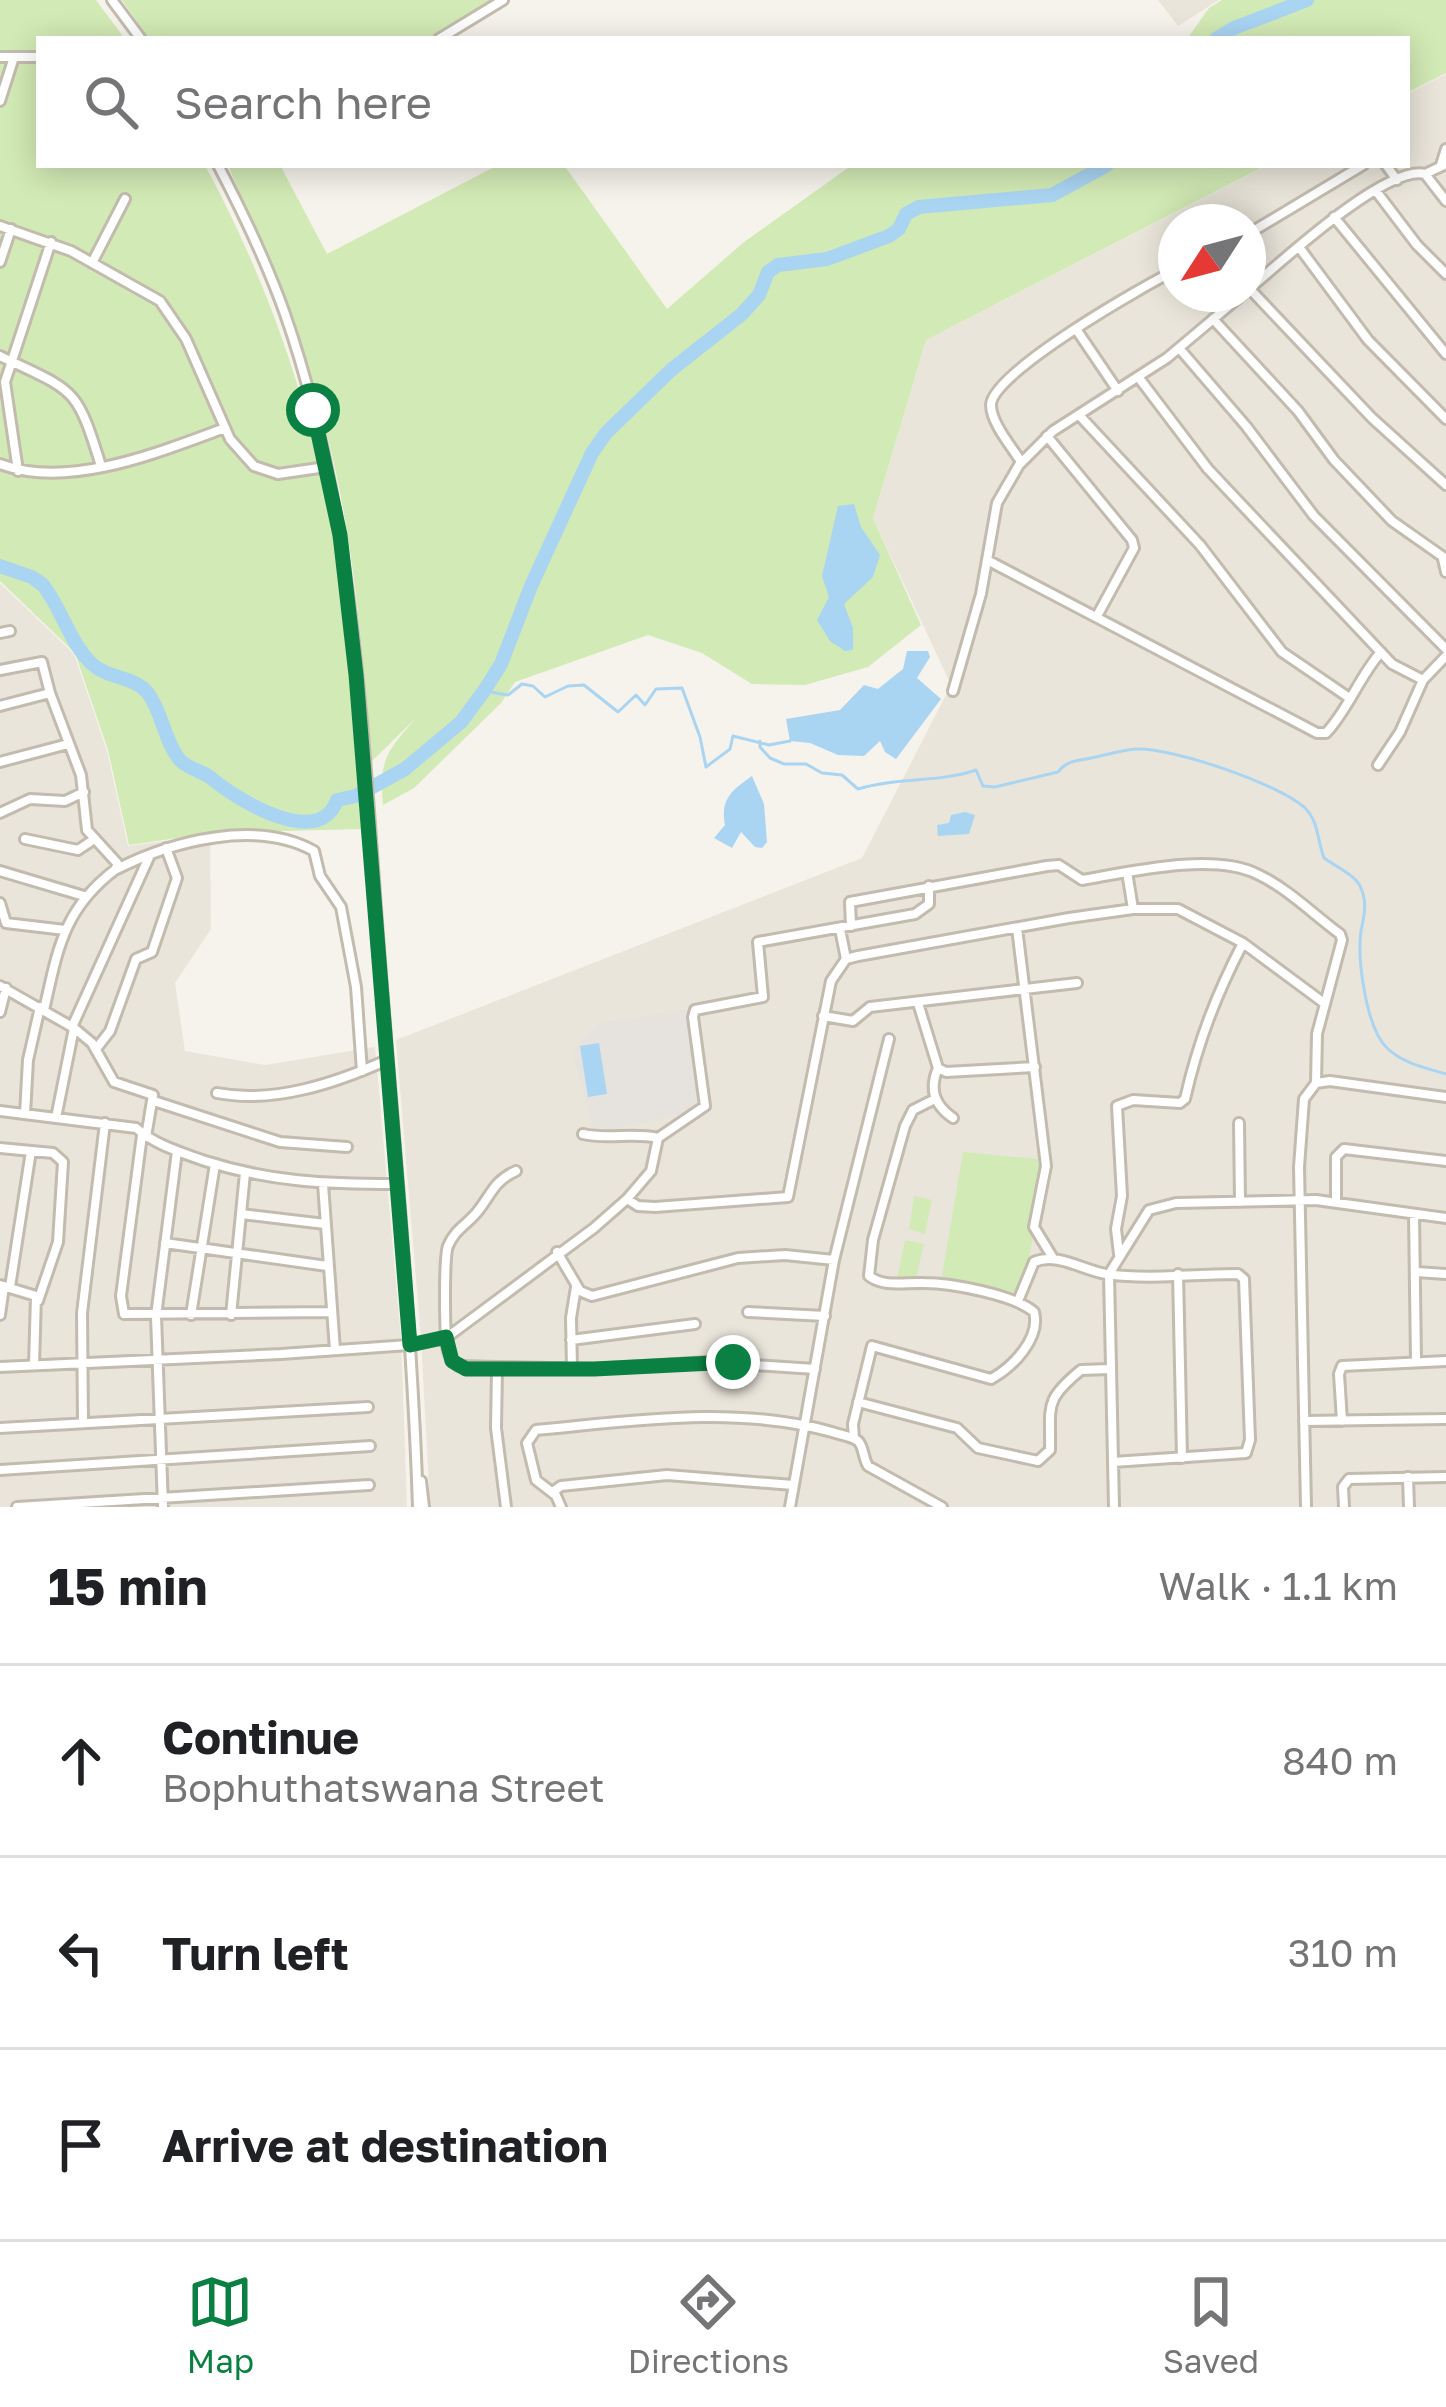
<!DOCTYPE html>
<html lang="en">
<head>
<meta charset="utf-8">
<style>
  body { margin:0; font-family:"Golos Text",sans-serif; background:#f6f6f6; color:#202124 }
  .compass { position:absolute; left:1158px; top:204px; width:108px; height:108px; border-radius:50%; background:#fff; box-shadow:0 6px 30px #0003; rotate:234deg }
  .stop { position:absolute; width:36px; height:36px; margin:-27px; border:9px solid #0b8043; border-radius:50%; background:#fff }
  .stop.end { background:#0b8043; border-color:#fff; box-shadow:0 3px 12px #0008 }
  .list { margin:0; padding:0; list-style:none }
  h2 { display:flex; justify-content:space-between; align-items:center; height:156px; margin:0; padding:0 48px; font-size:51px }
  h2 small { font-size:39px; font-weight:400; color:#757577 }
  .list li { display:grid; grid-template-columns:78px 1fr auto; gap:36px; align-items:center; box-sizing:border-box; height:192px; padding:0 48px; border-top:3px solid #e0e0e0 }
  .list b { display:block; font-size:45px; white-space:nowrap }
  .list p { margin:0; font-size:39px; white-space:nowrap; color:#757577 }
  .list em { font-size:39px; font-style:normal; color:#757577 }
  .icon { flex:none; width:66px; height:66px; fill:none; stroke:currentColor; stroke-width:2; stroke-linecap:round; stroke-linejoin:round }
  .map { position:relative; flex:none; width:1446px; height:1507px; overflow:hidden }
  .search { position:absolute; background:#fff; box-shadow:0 6px 30px #0003; left:36px; right:36px; top:36px; height:132px; display:flex; align-items:center; gap:30px; box-sizing:border-box; padding:0 42px; border-radius:0px; color:#757577; font-size:45px }
  .sheet { height:732px; background:#fff }
  nav { display:flex; justify-content:space-around; align-items:center; box-sizing:border-box; height:168px; border-top:3px solid #e0e0e0; background:#fff; font-size:33px; color:#757577 }
  nav a { display:grid; justify-items:center; gap:6px }
  nav .on { color:#0b8043 }
  .map>svg:first-child { display:block }
</style>
</head>
<body>
<div class="map">
<svg width="1446" height="1507" viewBox="0 0 1446 1507">
  <rect width="100%" height="100%" fill="#f6f3ec"/>
  <path fill="#eae5da" fill-rule="evenodd" d="M1158,0H1219L1178,26Z
    M1446,74V1507H430L421,1339L396,1040L862,858L951,685L873,518L926,340L1268,165H1407V94ZM1176,222H1248V294H1176Z
    M0,583L74,654L107,751L128,846L210,835L211,929L175,983L185,1051L265,1065L375,1047L401,1339L407,1507H0Z"/>
  <path fill="#e6e2dd" d="M690,1009L708,1107L596,1134L572,1053L597,1024Z"/>
  <path fill="#d2eab5" d="M0,0H96L125,39H39V53L0,54Z
    M122,0H497L429,39H149Z
    M1222,0H1446V73L1407,93V39H1187L1209,8Z
    M39,62V165H205C266,278 313,409 333,536C347,633 353,731 361,829L212,833L129,845L108,750L75,653L0,581V63Z
    M228,165H280L327,254L498,165H564L667,309L744,242L852,165H1267L926,340L873,518L921,625L868,667L805,685L752,684L702,653L648,635L515,682L501,703L414,788L383,805C379,760 386,752 416,718L372,761C364,669 357,577 339,487C317,375 272,269 228,165Z
    M963,1152L1048,1160L1022,1293L941,1281Z
    M914,1196L932,1200L925,1234L909,1229Z
    M905,1240L924,1244L915,1282L897,1278Z"/>
  <path fill="#a9d4f2" d="M854,504L861,527L880,555L873,577L844,604L853,628V650L845,651L830,641L817,620L829,597L822,576L838,506Z
    M907,651H928L930,657L917,678L941,699L896,759L885,752L880,741L864,756L838,755L810,743L790,741L786,719L840,710L864,685L878,689L903,669Z
    M752,776L764,804L767,842L762,848L755,847L741,832L732,848L714,838L725,825C720,799 732,790 752,776Z
    M965,812L975,815L969,834L938,836L937,825L949,823L951,815Z
    M599,1043L607,1094L588,1097L580,1046Z"/>
  <g fill="none" stroke-linecap="round" stroke-linejoin="round">
    <path stroke="#a9d4f2" stroke-width="3" d="M484,691L508,695L522,684L533,686L545,697L568,686L584,685L618,712L636,695L645,705L656,689L682,688L700,737L706,767L730,749L733,736L769,745L790,741
      M760,741V747L770,758L784,764H806L822,773L842,775L858,789C897,777 938,783 976,770L983,786L995,787L1058,772C1067,760 1077,761 1091,758C1106,755 1121,750 1137,749C1173,748 1276,783 1304,807C1319,821 1317,840 1324,858C1335,866 1355,875 1360,886C1368,902 1364,916 1361,931C1357,959 1366,1028 1387,1048C1402,1063 1426,1068 1446,1074"/>
    <path stroke="#a9d4f2" stroke-width="14" d="M1216,39L1234,28L1307,0
      M0,566L32,577L43,585C62,609 69,642 92,664C108,679 134,676 148,693C163,714 164,740 179,759C187,769 201,770 211,778C236,799 319,851 337,800L356,796L405,769L461,722L484,691L501,664L531,586L592,453L606,433L671,370L742,314L759,295L768,272L778,265L827,259L889,236L899,229L906,214L919,207L1052,195L1107,165"/>
    <g stroke="#c2bbae" stroke-width="14">
      <path id="street" d="M112,0L141,39
        M439,39L503,0
        M0,57H39
        M0,101L14,57
        M218,165C243,213 267,263 285,314C357,521 363,745 380,962C394,1143 412,1325 418,1507
        M1386,165L1397,180
        M1441,165L1446,149
        M1425,174L1446,164
        M1376,191L1417,245L1446,274
        M1334,217L1446,354
        M0,226L71,251L160,301L186,339L230,439L254,466L278,474L326,467
        M1248,234L1363,165
        M1299,247L1368,340L1446,419
        M0,262L11,229
        M92,263L125,199
        M1249,288L1372,418L1446,485
        M1249,289C1281,262 1387,164 1425,174L1446,201
        M1213,319L1298,411L1334,460L1392,521L1446,559
        M1076,329L1118,391
        M1179,348L1246,426L1314,516L1446,649
        M0,356C75,392 76,385 101,466
        M1139,378L1208,469L1392,664L1423,680L1446,656
        M1079,415L1200,545L1282,652L1348,697
        M1047,436L1132,540L1134,548L1097,616
        M1021,462C1012,447 991,423 991,405C991,373 1145,285 1176,270
        M0,464C69,490 159,452 225,428
        M18,471L5,382L51,242
        M1443,559L1446,572
        M989,561L1317,733H1326C1348,710 1359,677 1381,652
        M0,633L10,631
        M0,670L42,662L50,693L81,775L87,830L117,863L116,869C63,909 58,949 44,1010
        M953,691L981,594L997,503L1019,465L1053,431L1167,358L1243,294
        M0,706L50,693
        M0,762L68,744
        M1378,765L1400,732L1423,680
        M0,813L30,799L65,801L84,792
        M25,839L78,850L93,840
        M117,869C172,841 257,819 314,851L320,876L341,907L356,987L362,1071
        M0,871L84,896
        M1127,872L1133,909
        M0,903L6,923L65,930
        M851,926L850,902L1047,866L1059,865L1082,880C1129,872 1213,852 1257,874C1287,888 1313,914 1340,934L1342,940L1317,1034L1316,1083L1304,1099L1299,1167L1306,1507
        M1017,928L1046,1166L1034,1227L1053,1258
        M840,929L846,959
        M0,986L74,1028L92,1043L114,1082L153,1095L146,1137
        M918,1003L938,1068L946,1072L1035,1067
        M0,1012L6,988
        M823,1016L853,1021L870,1007L1077,983
        M72,1027L150,855
        M96,1049L110,1031L136,959L152,952L177,878L166,848
        M938,1068C929,1089 934,1105 953,1118
        M1316,1083L1330,1081L1446,1097
        M217,1093C274,1104 336,1083 387,1060
        M154,1101L280,1142L347,1147
        M0,1111L136,1128C156,1145 177,1151 202,1160C270,1182 325,1184 396,1184
        M25,1114L28,1060L40,1007
        M56,1118L74,1028
        M1239,1123L1240,1202
        M583,1134C608,1140 633,1132 658,1138
        M142,1135L121,1296L124,1314L331,1312
        M0,1148L53,1153L63,1162L58,1242L38,1301
        M516,1171C494,1181 492,1193 478,1211C467,1225 455,1229 448,1246C444,1256 444,1339 448,1351C451,1360 452,1359 458,1366L594,1369L708,1362L815,1369
        M323,1184L335,1350
        M627,1199L638,1206L655,1207L788,1197L831,981L846,959L858,956L1069,918L1133,909H1178L1243,943L1324,1003
        M1336,1202V1157L1344,1149L1446,1161
        M241,1214L325,1224
        M1414,1214L1416,1361
        M165,1243L327,1266
        M557,1252L580,1291L592,1296L738,1258L785,1255L834,1260
        M1119,1254L1116,1229L1122,1196L1117,1106L1133,1100L1180,1103L1185,1099C1198,1042 1216,995 1243,943
        M1417,1272L1446,1274
        M1178,1274L1182,1458
        M0,1285L36,1296L34,1365
        M10,1287L31,1151
        M1018,1301L1034,1262C1057,1252 1082,1270 1106,1274C1148,1280 1195,1274 1238,1274L1244,1279L1250,1440L1246,1453L1113,1462
        M748,1312L825,1316
        M0,1315L4,1286
        M191,1315L215,1164
        M231,1315L245,1173
        M571,1340L695,1324
        M0,1367L281,1354L409,1345L446,1338L594,1228L627,1199L651,1171L658,1138L705,1106L693,1017L695,1010L763,997L758,942L915,914L929,904V886
        M497,1369L496,1428L506,1507
        M572,1369L571,1318L576,1287
        M858,1402L957,1428L978,1448L1038,1461L1050,1450C1051,1406 1043,1401 1081,1370L1110,1369
        M1304,1421L1446,1419
        M1342,1421L1339,1374L1342,1366L1446,1361
        M83,1422L82,1313L105,1123
        M0,1428L368,1407
        M854,1438L853,1424L872,1346L991,1379C1013,1367 1041,1338 1034,1312C1015,1295 951,1283 924,1283C905,1282 885,1288 869,1276L873,1240L905,1126L913,1110L935,1099
        M0,1470L370,1446
        M1408,1477L1409,1507
        M421,1481L424,1507
        M554,1494L536,1480L527,1443L536,1430C633,1421 736,1405 832,1432C840,1435 851,1436 858,1441C864,1447 863,1458 868,1466L942,1507
        M17,1507L369,1485
        M163,1507L156,1316L177,1151
        M561,1507L554,1491L561,1486L667,1475L793,1485
        M790,1507L834,1260L889,1039
        M1114,1507L1109,1274L1149,1210L1176,1203L1316,1200L1446,1218
        M1344,1507L1343,1487L1349,1479L1446,1477"/>
    </g>
    <use href="#street" stroke="#fff" stroke-width="8"/>
  </g>
  <g fill="none" stroke-linecap="round" stroke-linejoin="round">
    <path stroke="#0b8043" stroke-width="15" d="M313,410L340,535L356,675L410,1345L446,1337L452,1361L466,1369H594L733,1362"/>
  </g>
</svg>
<svg class="compass" viewBox="-18 -18 36 36"><path d="M0-13l5 13h-10z" fill="#e53935"/><path d="M0 13l5-13h-10z" fill="#757577"/></svg>
<div class="stop" style="left:313px;top:410px"></div>
<div class="stop end" style="left:733px;top:1362px"></div>
<div class="search"><svg class="icon" aria-label="search" viewBox="0 0 24 24"><circle cx="10" cy="10" r="6"/><path d="M15 15l6 6"/></svg>Search here</div>
</div>
<section class="sheet">
<h2>15 min<small>Walk · 1.1 km</small></h2>
<ul class="list">
<li><svg class="icon" aria-label="ahead" viewBox="0 0 24 24"><path d="M12 20V5M6 11l6-6 6 6"/></svg><div><b>Continue</b><p>Bophuthatswana Street</p></div><em>840 m</em></li>
<li><svg class="icon" aria-label="left" viewBox="0 0 24 24"><path d="M17 20v-9H6M10 6l-5 5 5 5"/></svg><div><b>Turn left</b></div><em>310 m</em></li>
<li><svg class="icon" aria-label="arrive" viewBox="0 0 24 24"><path d="M6 21V4h12l-3 4 3 4H6"/></svg><div><b>Arrive at destination</b></div></li>
</ul>
</section>
<nav>
<a class="on"><svg class="icon" aria-label="map" viewBox="0 0 24 24"><path d="M3 6l6-2 6 2 6-2v14l-6 2-6-2-6 2zM9 4v14M15 6v14"/></svg>Map</a>
<a><svg class="icon" aria-label="directions" viewBox="0 0 24 24"><path d="M12 3l9 9-9 9-9-9zM9 14v-3h6M13 9l2 2-2 2"/></svg>Directions</a>
<a><svg class="icon" aria-label="saved" viewBox="0 0 24 24"><path d="M7 4h10v16l-5-4-5 4z"/></svg>Saved</a>
</nav>
</body>
</html>
